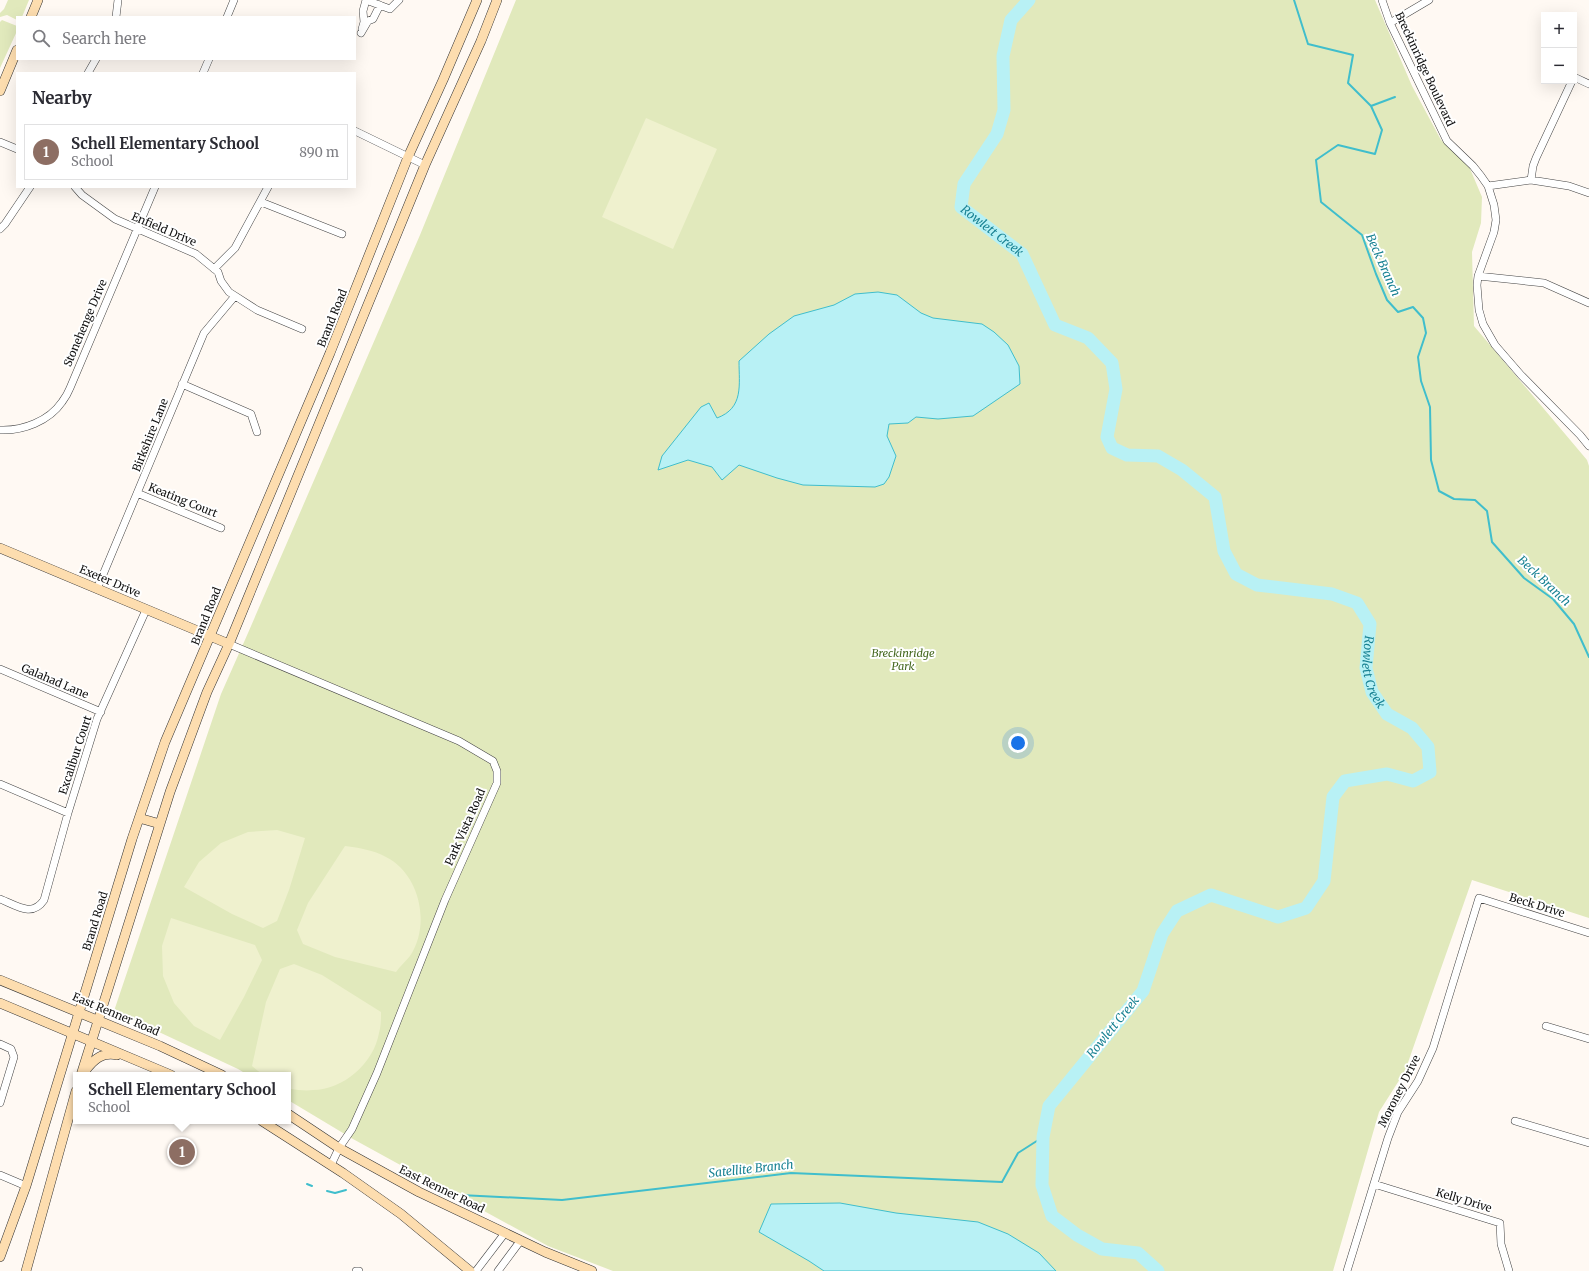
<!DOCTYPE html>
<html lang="en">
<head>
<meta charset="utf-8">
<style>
  body { margin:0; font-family:Merriweather,serif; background:#f2f2f3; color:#2b2b33 }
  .controls { position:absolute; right:12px; top:12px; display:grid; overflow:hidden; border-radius:0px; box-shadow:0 4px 16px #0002 }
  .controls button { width:36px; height:36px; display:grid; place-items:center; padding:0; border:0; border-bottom:1px solid #e1e1e2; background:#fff; color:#2b2b33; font:20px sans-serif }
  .you { position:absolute; left:1018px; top:743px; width:14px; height:14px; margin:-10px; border:3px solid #fff; border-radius:50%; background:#1a73e8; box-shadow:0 0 0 6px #1a73e833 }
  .badge { display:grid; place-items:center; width:26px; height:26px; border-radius:50%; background:#d93025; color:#fff; font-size:13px; font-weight:700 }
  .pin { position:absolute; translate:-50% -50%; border:2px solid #fff; box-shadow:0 1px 4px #0006 }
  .popup { position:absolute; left:73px; top:1072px; width:218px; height:52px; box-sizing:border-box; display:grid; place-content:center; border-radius:0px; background:#fff; filter:drop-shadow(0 1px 3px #0005); font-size:13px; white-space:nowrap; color:#7c7c81 }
  .popup b { font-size:15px; color:#2b2b33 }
  .popup::after { content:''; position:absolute; left:50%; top:100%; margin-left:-8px; border:8px solid transparent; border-top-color:#fff }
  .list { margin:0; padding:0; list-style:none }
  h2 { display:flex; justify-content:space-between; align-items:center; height:52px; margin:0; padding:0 16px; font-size:17px }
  h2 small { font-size:13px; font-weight:400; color:#7c7c81 }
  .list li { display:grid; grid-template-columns:26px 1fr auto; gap:12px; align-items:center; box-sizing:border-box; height:56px; margin:0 8px 8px; padding:0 8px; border:1px solid #e1e1e2; border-radius:0px }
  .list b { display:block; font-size:15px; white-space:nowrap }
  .list p { margin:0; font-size:13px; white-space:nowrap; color:#7c7c81 }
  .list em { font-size:13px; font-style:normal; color:#7c7c81 }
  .icon { flex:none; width:22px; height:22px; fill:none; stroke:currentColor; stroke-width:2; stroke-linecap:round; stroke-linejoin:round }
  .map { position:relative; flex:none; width:1589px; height:1271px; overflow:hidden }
  .search { position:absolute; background:#fff; box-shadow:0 4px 16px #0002; left:16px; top:16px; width:340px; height:44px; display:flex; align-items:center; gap:10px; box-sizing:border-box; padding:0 14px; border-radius:0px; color:#7c7c81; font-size:15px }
  .panel { position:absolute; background:#fff; box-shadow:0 4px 16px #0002; left:16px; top:72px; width:340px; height:116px; border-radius:0px }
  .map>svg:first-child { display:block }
</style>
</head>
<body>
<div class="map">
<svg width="1589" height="1271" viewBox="0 0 1589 1271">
  <rect width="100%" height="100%" fill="#fff9f3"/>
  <path fill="#e1e9bc" d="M8,0H29L22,17H17V20L7,15L0,17V13L4,9Z
    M516,0H1375L1412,86L1441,140L1468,164L1482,197L1481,223L1472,252L1474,326L1587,460L1589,466V918L1472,880L1405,1071L1379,1112L1333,1271H613L548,1246L353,1139L288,1100V1075H248L238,1069L114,1011L221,694L248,633L420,235Z
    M2,20L17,26V31L0,68V22Z"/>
  <path fill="#eff1ce" d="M646,118L717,149L673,249L602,217Z
    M277,830L305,838L289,890L277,921L263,928L232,914L184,887L199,862L221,843L248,832Z
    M345,846C360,848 373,850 386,857C420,874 431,925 410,956C406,961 400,966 396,972L335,957L303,944L297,930L308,903Z
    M171,918L255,945L262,960L244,997L220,1040L194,1026L174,1003L163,976L162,946Z
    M294,964L322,975L381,1012C381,1019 381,1026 379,1033C374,1063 343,1090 313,1090C306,1091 298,1090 291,1089L288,1088V1075H263L252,1066L266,1002L280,969Z"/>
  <path fill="#b8f1f5" stroke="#40becc" d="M878,292L897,295L921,313L933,318L982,324L994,332L1008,345L1019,366L1020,384L973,416L938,419L916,417L908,423L889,424L887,436L896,456L889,477L884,484L875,487L803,485L777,478L739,465L722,480L712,467L688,460L658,470L662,456L701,407L709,403L717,418C744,408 739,385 739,361L769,334L794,316L834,305L855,294Z
    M840,1203L896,1213L978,1222L1008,1234L1039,1253L1056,1271H824L809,1261L759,1232L771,1204Z"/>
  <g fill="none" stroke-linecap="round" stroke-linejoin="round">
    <path stroke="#40becc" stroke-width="2" d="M1294,0L1308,44L1353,55L1348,83L1371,106L1382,130L1375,154L1338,145L1316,160L1321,202L1362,235L1376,274L1387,300L1398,312L1413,307L1423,318L1426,333L1418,357L1421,381L1430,407L1431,460L1439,491L1454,499L1475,500L1487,511L1492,542L1524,578L1553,599L1574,624L1589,657
      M1371,106L1395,97
      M307,1184L312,1186
      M327,1191L335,1193L346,1190
      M440,1194L562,1200L791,1173L1002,1182L1018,1153L1043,1137"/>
    <path stroke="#b8f1f5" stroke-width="13" id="s1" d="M1029,0L1011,20L1003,56L1004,110L997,134L964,184L961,207L1022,254L1055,325L1088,338L1112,363L1116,389L1107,437L1112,448L1127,455L1158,456L1182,470L1215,497L1224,551L1236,574L1257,585L1332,594L1357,603L1370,624L1366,668L1372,692L1387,714L1412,728L1428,747L1430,772L1413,781L1387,774L1345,781L1333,797L1324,881L1306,908L1278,917L1211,895L1177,911L1162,934L1143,991L1049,1106L1043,1137L1042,1185L1052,1216L1077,1235L1102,1249L1138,1253L1158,1271"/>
    <g stroke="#434343" stroke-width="8">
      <path id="street" d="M366,0L390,9L399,0
        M1382,0L1390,23L1447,141L1473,166L1481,176L1488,186L1494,205L1496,220L1494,232L1478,276L1477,285L1479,310L1483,324L1495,345L1521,375L1580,435L1589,446
        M116,17L118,0
        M227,17L234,0
        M1390,23L1429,0
        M362,29L364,22L363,11L366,0
        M361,33L368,21L373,19L380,5
        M88,73L96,59
        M203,73L209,59
        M1574,77L1589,84
        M355,131L425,165
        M0,142L17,149
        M1531,180L1533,166L1536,158L1572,81
        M1488,186L1531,180L1569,186L1589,193
        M75,187L82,195L115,219L196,254L218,272L221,281L229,292L257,310L302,329
        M261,202L342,234
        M0,229L5,224L30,187
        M214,269L235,248L268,187
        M1478,276L1544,283L1589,303
        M182,384L251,414L257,432
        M0,430C23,431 49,421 62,402C65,398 68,393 70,388L155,187
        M137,493L221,528
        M97,589L204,333L235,296
        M229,644L459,741L493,761L497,771V783L445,900L377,1073L352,1129L339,1148L331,1165
        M0,669L101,712
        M0,784L68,813
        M0,899C16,905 32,918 44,900L68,813L97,719L146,610
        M1546,1026L1589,1039
        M0,1044L11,1049L14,1057L0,1103
        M1515,1121L1589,1143
        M0,1175L26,1186
        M1374,1184L1500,1223L1501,1244L1509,1271
        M356,1271H359
        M476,1271L505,1233
        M498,1271L521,1240
        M1347,1271L1388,1138L1398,1112L1418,1081L1433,1048L1479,898L1589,933"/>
    </g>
    <g stroke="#323232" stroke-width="10">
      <path id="secondary" d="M31,17L38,0
        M0,91L17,50
        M0,548L229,644
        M139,818L160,824
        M0,980L160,1046L222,1075
        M0,1003L171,1075
        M85,1071C94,1059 102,1052 117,1055
        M81,1075L170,792L207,692L229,644L425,165L481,41L497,0
        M288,1114L339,1148L419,1192L545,1252L592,1271
        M262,1121L343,1173L401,1214L470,1271
        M0,1257L26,1186L132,839L165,742L330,353L408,157L443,80L477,0
        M26,1271L76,1091"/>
    </g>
    <use href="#street" stroke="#fff" stroke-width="7"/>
    <use href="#secondary" stroke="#fdddaf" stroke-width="9"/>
  </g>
  <g text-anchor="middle" stroke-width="4" stroke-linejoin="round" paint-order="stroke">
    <g font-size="11" fill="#101010" stroke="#fff">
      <text transform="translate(1425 69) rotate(65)" y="4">Breckinridge Boulevard</text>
      <text transform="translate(164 229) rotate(23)" y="4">Enfield Drive</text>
      <text transform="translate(332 318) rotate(-68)" y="4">Brand Road</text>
      <text transform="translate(85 323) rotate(-67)" y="4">Stonehenge Drive</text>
      <text transform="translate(150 435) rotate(-68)" y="4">Birkshire Lane</text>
      <text transform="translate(183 500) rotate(22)" y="4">Keating Court</text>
      <text transform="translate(110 581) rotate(23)" y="4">Exeter Drive</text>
      <text transform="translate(206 616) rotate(-68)" y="4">Brand Road</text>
      <text transform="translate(55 681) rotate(23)" y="4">Galahad Lane</text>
      <text transform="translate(75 755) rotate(-72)" y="4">Excalibur Court</text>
      <text transform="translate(465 827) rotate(-66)" y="4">Park Vista Road</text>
      <text transform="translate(1537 905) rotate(17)" y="4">Beck Drive</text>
      <text transform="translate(95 921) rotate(-73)" y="4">Brand Road</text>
      <text transform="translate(116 1014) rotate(23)" y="4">East Renner Road</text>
      <text transform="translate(1399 1091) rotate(-63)" y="4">Moroney Drive</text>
      <text transform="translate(442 1189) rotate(26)" y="4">East Renner Road</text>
      <text transform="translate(1464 1200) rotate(17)" y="4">Kelly Drive</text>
    </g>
    <g font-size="11" font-style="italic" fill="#456820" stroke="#fff">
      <text x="903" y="657">Breckinridge<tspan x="903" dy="13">Park</tspan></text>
    </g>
    <g font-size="12" font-style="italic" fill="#198293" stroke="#fff">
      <text dy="4" stroke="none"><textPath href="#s1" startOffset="265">Rowlett Creek</textPath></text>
      <text transform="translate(1383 265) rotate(66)" y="4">Beck Branch</text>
      <text transform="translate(1544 581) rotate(43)" y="4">Beck Branch</text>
      <text dy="4" stroke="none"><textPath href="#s1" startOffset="937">Rowlett Creek</textPath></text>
      <text transform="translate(1113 1027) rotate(-51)" y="4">Rowlett Creek</text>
      <text transform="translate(751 1169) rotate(-6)" y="4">Satellite Branch</text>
    </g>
  </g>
</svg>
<div class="controls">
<button>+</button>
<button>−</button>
</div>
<div class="you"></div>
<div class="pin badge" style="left:182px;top:1152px;background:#8d6e63">1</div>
<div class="popup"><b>Schell Elementary School</b>School</div>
<div class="search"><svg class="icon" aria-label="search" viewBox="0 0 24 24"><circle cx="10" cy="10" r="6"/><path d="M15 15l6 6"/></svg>Search here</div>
<section class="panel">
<h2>Nearby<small></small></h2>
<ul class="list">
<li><span class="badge" style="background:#8d6e63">1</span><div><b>Schell Elementary School</b><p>School</p></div><em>890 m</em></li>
</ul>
</section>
</div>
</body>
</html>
